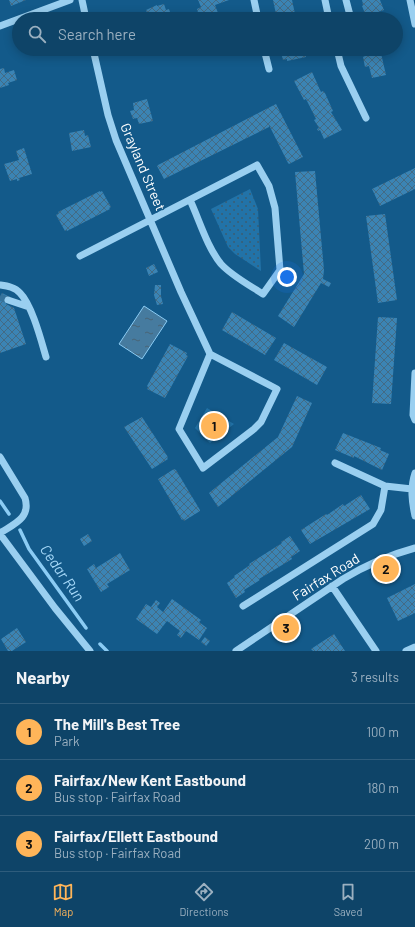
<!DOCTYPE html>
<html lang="en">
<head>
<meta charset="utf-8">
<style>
  body { margin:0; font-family:Barlow,sans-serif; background:#174b6e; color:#f1f3f6 }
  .you { position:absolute; left:287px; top:277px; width:14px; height:14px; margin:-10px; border:3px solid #fff; border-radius:50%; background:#1a73e8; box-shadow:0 0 0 6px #1a73e833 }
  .badge { display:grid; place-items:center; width:26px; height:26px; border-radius:50%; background:#ffb559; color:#111; font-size:13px; font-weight:700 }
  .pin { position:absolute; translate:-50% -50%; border:2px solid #fff; box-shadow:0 1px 4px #0006 }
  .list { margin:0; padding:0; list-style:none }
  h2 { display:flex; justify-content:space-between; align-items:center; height:52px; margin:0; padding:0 16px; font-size:17px }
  h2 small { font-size:13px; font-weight:400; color:#9bb0c0 }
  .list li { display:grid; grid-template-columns:26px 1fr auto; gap:12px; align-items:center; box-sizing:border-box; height:56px; padding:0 16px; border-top:1px solid #2e5c7c }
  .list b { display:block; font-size:15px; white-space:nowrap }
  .list p { margin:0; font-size:13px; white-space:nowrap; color:#9bb0c0 }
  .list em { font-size:13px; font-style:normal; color:#9bb0c0 }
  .icon { flex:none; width:22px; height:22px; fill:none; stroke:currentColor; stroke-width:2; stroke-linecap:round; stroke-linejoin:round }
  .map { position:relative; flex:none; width:415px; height:651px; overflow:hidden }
  .search { position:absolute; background:#0e4468; box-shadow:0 2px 10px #0003; left:12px; right:12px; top:12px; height:44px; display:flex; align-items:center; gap:10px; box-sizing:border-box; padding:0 14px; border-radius:22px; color:#9bb0c0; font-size:15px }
  .sheet { height:220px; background:#0e4468 }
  nav { display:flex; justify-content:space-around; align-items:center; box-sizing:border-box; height:56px; border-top:1px solid #2e5c7c; background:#0e4468; font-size:11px; color:#9bb0c0 }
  nav a { display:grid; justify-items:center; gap:2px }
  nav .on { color:#ffb559 }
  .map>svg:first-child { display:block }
</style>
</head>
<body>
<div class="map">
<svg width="415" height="651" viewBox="0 0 415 651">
  <defs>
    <pattern id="grass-dots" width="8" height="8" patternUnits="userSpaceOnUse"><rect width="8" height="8" fill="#2273a8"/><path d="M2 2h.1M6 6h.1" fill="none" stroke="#3b5c71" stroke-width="1.8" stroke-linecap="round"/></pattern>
    <pattern id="water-ripples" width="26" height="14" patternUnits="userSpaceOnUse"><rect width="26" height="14" fill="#467b9f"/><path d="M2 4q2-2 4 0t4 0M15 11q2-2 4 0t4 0" fill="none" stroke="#496476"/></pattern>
    <pattern id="building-cross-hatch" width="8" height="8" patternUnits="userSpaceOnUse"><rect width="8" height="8" fill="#3b84b4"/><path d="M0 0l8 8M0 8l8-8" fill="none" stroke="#436b85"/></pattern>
  </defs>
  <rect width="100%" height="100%" fill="#135a8a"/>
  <path fill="url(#grass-dots)" d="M250,189L258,209L261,271L235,254L228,247L211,209Z"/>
  <path fill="#2273a8" d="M207,408L234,424L210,443L195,428Z"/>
  <path fill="url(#water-ripples)" stroke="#8bccf4" d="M144,306L167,321L142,359L119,344Z"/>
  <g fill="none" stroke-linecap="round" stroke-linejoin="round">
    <path stroke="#8bccf4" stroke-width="3.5" d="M0,501L9,514
      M20,530L29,549L86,628
      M100,644L107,651"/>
  </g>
  <path fill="url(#building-cross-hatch)" d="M9,0H26L11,6Z
    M198,0H229L215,5L218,13L223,12L226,19H205V18L200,19L197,9L201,7Z
    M273,0H292L295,14L297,13L299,19H277Z
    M362,0H380L384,10L366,16L362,6L363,5Z
    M164,4L166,10L169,9L172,18L149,19L146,10L157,5V6Z
    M131,14L133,19H119L118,17Z
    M54,49H68L56,53Z
    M280,49H304L306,57L287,61V59L283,60Z
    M366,49H380L386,75L372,78L369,66L365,67L363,57L367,55Z
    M4,68L5,73L14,70L17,80L8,83L9,85L0,88V69Z
    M312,72L321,92L323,91L325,93L333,111L331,112L342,130L324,139L320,130L318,131L317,129L319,128L314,120L316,119L306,99L304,100L294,81Z
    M147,99L153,121L139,124L137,118L133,119L130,111L134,110L133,103Z
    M276,104L303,157L289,164L288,163L269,125V127L164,179L157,166L158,165Z
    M84,130L85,136L88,135L91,147L72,151L69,133Z
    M24,148L32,174L19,178L20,180L17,181V179L10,181L4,164L19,160L16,151Z
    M415,168V189L380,206L372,189Z
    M315,171L324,270L323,279L331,283L329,287L321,283L294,327L278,316L304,274L295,172Z
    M100,191V192L102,191L111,207L109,208L110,209L67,231V230L65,231L56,215L59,213L58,212Z
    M385,214L397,300L378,303L366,216Z
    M154,264L158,272L149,276L146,268Z
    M155,285H161V296L163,304L157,305L154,295Z
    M2,293L10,297L6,304L14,308L26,344L0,353V297Z
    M232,312L276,338L265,355L222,330Z
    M378,317L397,318L391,404L372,403Z
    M284,343L327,367L317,385L274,360Z
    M170,344L187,353L186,355L188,356L165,398L147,389L148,387L147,386Z
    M297,396L312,403L292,447L218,507L209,493L278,437Z
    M142,417L168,457L167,458L168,459L152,469L124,427Z
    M343,433L381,448L380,450L389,454L382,470L354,456V458L335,450Z
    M174,469L176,470L200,510V511L184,521L183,519L182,520L158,479Z
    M361,495L370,509L310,544L301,530L326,514L327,515L343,504L344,506Z
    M88,534L92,541L84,546L80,539Z
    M290,536L300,551L291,557L292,559L259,579L260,580L244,590L245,592L236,598L227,583L235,577L234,576L250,565L249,564L282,543L281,542Z
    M120,553L130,570L107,584L109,587L101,592L87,569L94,564L96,568Z
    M415,584V613L398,621L387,598Z
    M172,599L201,620L199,622L207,628L199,640L186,631L181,638L177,635L180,631L167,621L157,634L136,619L146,604L151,607L156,600L160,603L157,607L163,612Z
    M17,628L26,642L12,651H8L1,639Z
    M334,634L345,651H313L311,649Z
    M205,637L210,641L206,646L201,642Z"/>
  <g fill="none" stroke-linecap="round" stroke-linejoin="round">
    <path stroke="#36739c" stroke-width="7" stroke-dasharray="7 3.5" stroke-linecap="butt" d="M0,297L8,300"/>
    <path stroke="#9acff0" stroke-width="7" d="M82,0L86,19
      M254,0L258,19
      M325,0L329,19
      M346,0L351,19
      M410,0L415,24
      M0,26L70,0
      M93,49L108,115L116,140L181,292L210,354L277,389L261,422L254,429L203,468L179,429L210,354
      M264,49L269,69
      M337,49L341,66L366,118
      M80,256L257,165L269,186L275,208L280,270L263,294C249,285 232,276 221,264C207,247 199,219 190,200
      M0,285C7,286 15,287 20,293C32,305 41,340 46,357
      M8,300L29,307
      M415,373L413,415L415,420
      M0,457L25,498C31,518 14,524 0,533
      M335,463L385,486L412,489
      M415,473C410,488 412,502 415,516
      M0,534L55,608L90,651
      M332,586L376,651
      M243,606L373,524L381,510L385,486
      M236,651L343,579C366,565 389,555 415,548
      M406,651L415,647"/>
  </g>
  <g text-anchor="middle" stroke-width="3" stroke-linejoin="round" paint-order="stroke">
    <g font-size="14" fill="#fff" stroke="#135a8a">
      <text transform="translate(143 167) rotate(67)" y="5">Grayland Street</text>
      <text transform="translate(326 577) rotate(-32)" y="5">Fairfax Road</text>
    </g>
    <g font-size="15" font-style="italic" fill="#a5d8f8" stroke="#135a8a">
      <text transform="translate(62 573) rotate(55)" y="5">Cedar Run</text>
    </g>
  </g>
</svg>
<div class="you"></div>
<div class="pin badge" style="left:214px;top:426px">1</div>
<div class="pin badge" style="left:386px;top:569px">2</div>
<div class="pin badge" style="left:286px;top:628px">3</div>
<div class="search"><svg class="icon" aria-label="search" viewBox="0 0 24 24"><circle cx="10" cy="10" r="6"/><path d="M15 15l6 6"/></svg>Search here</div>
</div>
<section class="sheet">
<h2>Nearby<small>3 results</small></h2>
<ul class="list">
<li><span class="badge">1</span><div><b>The Mill's Best Tree</b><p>Park</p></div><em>100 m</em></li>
<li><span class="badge">2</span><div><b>Fairfax/New Kent Eastbound</b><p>Bus stop · Fairfax Road</p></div><em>180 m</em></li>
<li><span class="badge">3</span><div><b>Fairfax/Ellett Eastbound</b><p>Bus stop · Fairfax Road</p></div><em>200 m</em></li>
</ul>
</section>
<nav>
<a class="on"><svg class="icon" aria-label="map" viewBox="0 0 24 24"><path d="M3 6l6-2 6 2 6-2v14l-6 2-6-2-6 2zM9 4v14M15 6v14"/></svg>Map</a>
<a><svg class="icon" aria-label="directions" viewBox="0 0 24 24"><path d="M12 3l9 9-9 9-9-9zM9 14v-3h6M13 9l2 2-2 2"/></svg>Directions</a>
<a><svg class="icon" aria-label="saved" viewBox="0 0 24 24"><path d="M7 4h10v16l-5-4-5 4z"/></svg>Saved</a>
</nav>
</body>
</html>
